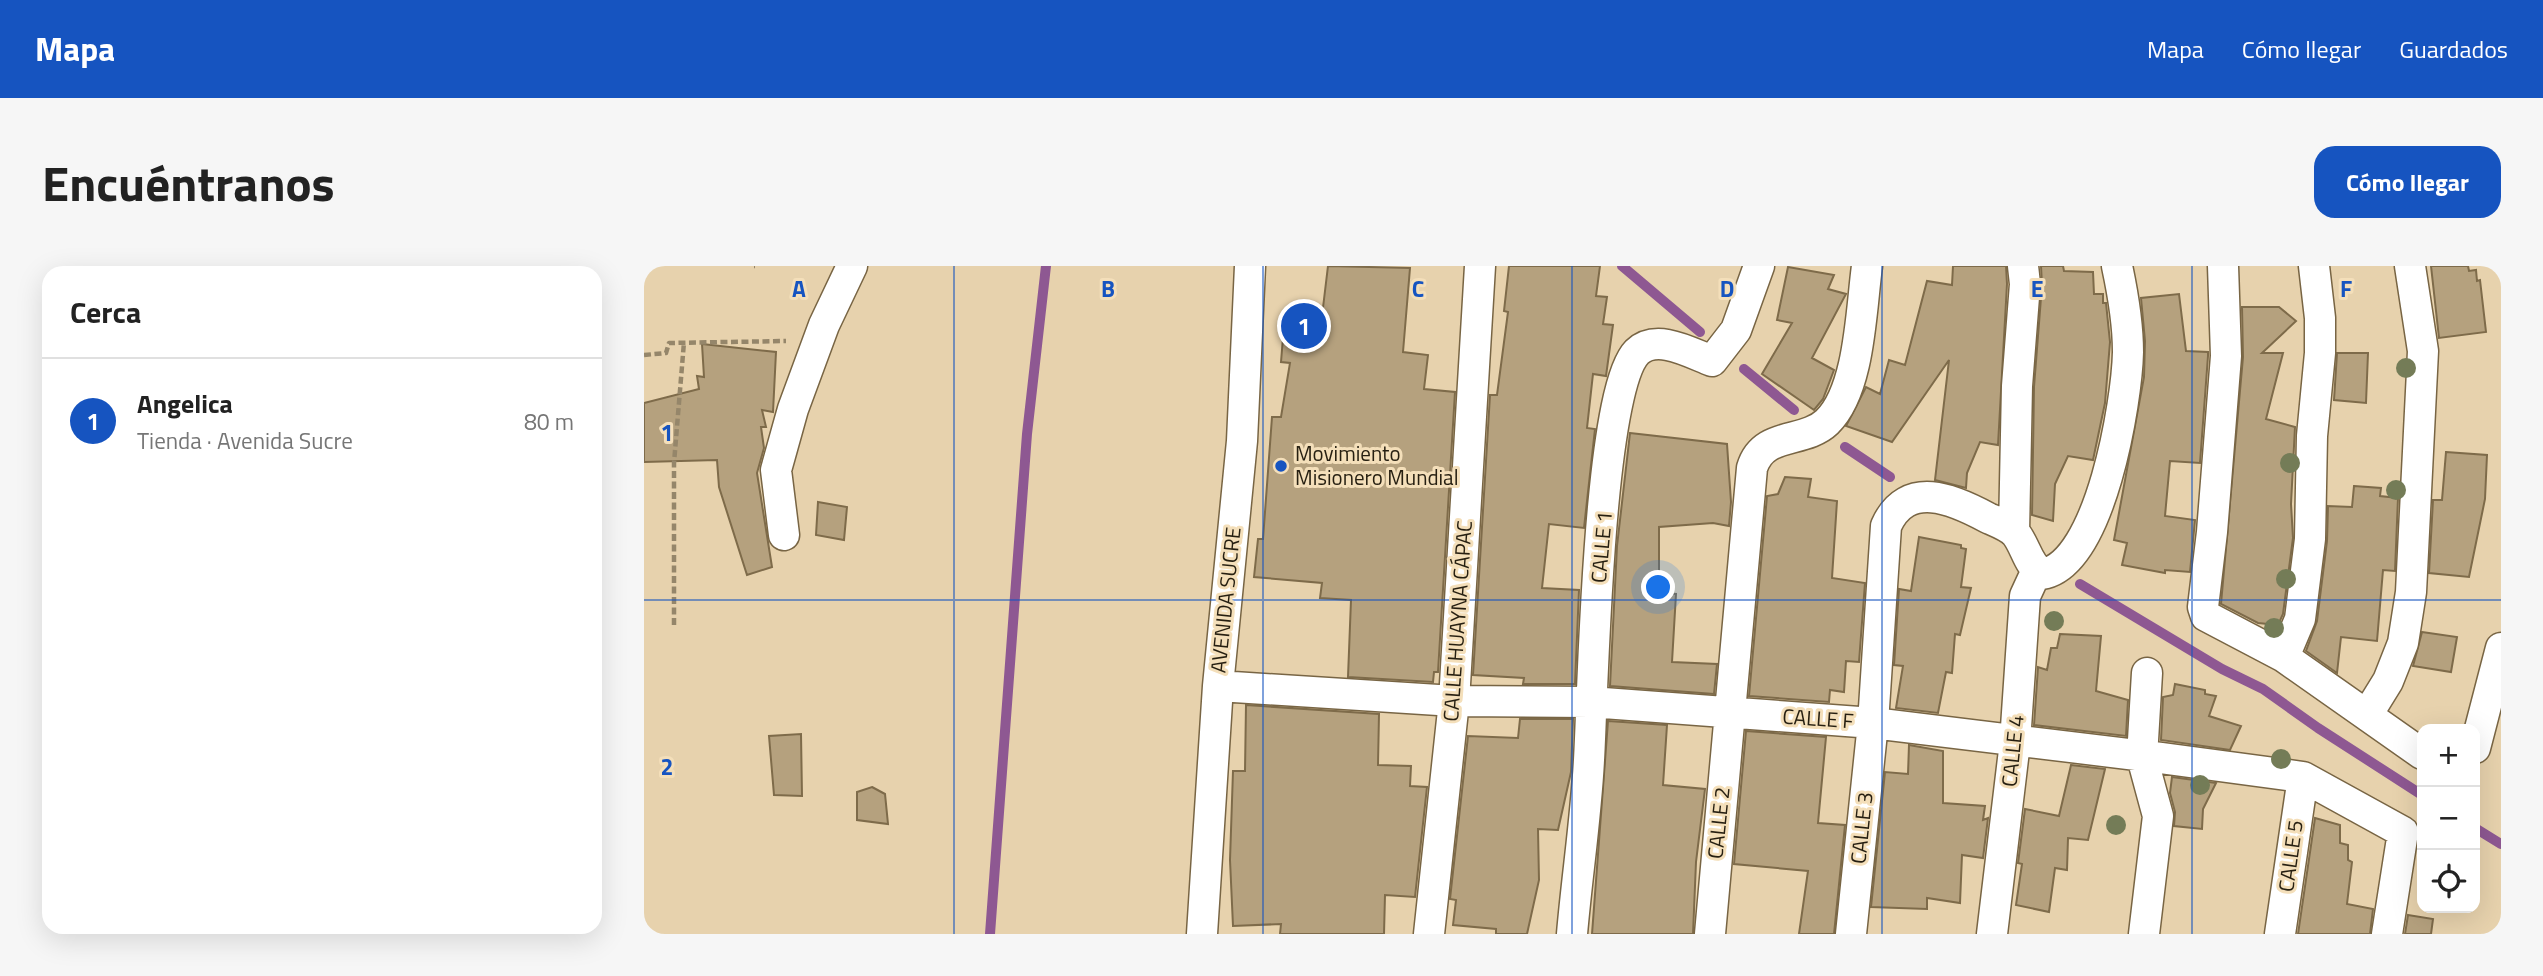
<!DOCTYPE html>
<html lang="es">
<head>
<meta charset="utf-8">
<style>
  body { margin:0; font-family:"Titillium Web",sans-serif; background:#f6f6f6; color:#222 }
  .controls { position:absolute; right:21px; bottom:21px; display:grid; overflow:hidden; border-radius:14px; box-shadow:0 7px 28px #0002 }
  .controls button { width:63px; height:63px; display:grid; place-items:center; padding:0; border:0; border-bottom:2px solid #e0e0e0; background:#fff; color:#222; font:35px sans-serif }
  .you { position:absolute; left:1015px; top:322px; width:24px; height:24px; margin:-18px; border:5px solid #fff; border-radius:50%; background:#1a73e8; box-shadow:0 0 0 10px #1a73e833 }
  .badge { display:grid; place-items:center; width:46px; height:46px; border-radius:50%; background:#1654c0; color:#fff; font-size:23px; font-weight:700 }
  .pin { position:absolute; translate:-50% -50%; border:4px solid #fff; box-shadow:0 2px 7px #0006 }
  .list { margin:0; padding:0; list-style:none }
  h2 { display:flex; justify-content:space-between; align-items:center; height:91px; margin:0; padding:0 28px; font-size:30px }
  h2 small { font-size:23px; font-weight:400; color:#767676 }
  .list li { display:grid; grid-template-columns:46px 1fr auto; gap:21px; align-items:center; box-sizing:border-box; height:126px; padding:0 28px; border-top:2px solid #e0e0e0 }
  .list b { display:block; font-size:26px; white-space:nowrap }
  .list p { margin:0; font-size:23px; white-space:nowrap; color:#767676 }
  .list em { font-size:23px; font-style:normal; color:#767676 }
  .icon { flex:none; width:38px; height:38px; fill:none; stroke:currentColor; stroke-width:2; stroke-linecap:round; stroke-linejoin:round }
  .map { position:relative; flex:none; width:1857px; height:668px; overflow:hidden; border-radius:21px }
  header { display:flex; align-items:center; gap:42px; box-sizing:border-box; height:98px; padding:0 35px; background:#1654c0; color:#fff }
  header strong { font-size:33px }
  nav { display:flex; gap:38px; margin-inline-start:auto; font-size:24px }
  .intro { display:flex; align-items:center; justify-content:space-between; box-sizing:border-box; height:168px; padding:0 42px }
  h1 { margin:0; font-size:49px }
  .button { padding:18px 32px; border-radius:21px; background:#1654c0; color:#fff; font-size:24px; font-weight:700 }
  main { display:flex; gap:42px; padding:0 42px }
  aside { flex:1; background:#fff; border-radius:21px; box-shadow:0 7px 28px #0002 }
  .map>svg:first-child { display:block }
</style>
</head>
<body>
<header>
<strong>Mapa</strong>
<nav><a>Mapa</a><a>Cómo llegar</a><a>Guardados</a></nav>
</header>
<div class="intro"><h1>Encuéntranos</h1><a class="button">Cómo llegar</a></div>
<main>
<aside>
<h2>Cerca<small></small></h2>
<ul class="list">
<li><span class="badge">1</span><div><b>Angelica</b><p>Tienda · Avenida Sucre</p></div><em>80 m</em></li>
</ul>
</aside>
<div class="map">
<svg width="1857" height="668" viewBox="0 0 1857 668">
  <rect width="100%" height="100%" fill="#e7d2ad"/>
  <g fill="none" stroke-linecap="round" stroke-linejoin="round">
    <path stroke="#8e5892" stroke-width="10" d="M978,0L1056,66
      M1100,103L1150,144
      M1201,181L1246,211
      M1436,318L1578,403L1619,423L1674,462L1778,529
      M1831,562L1857,578
      M346,668L383,168L402,0"/>
  </g>
  <path fill="#b5a17e" stroke="#7e6b4a" stroke-width="2" d="M684,0L766,2L759,86L784,89L780,123L811,126L794,406H790L789,416L704,411L707,334L676,332L678,317L610,311L614,273H619L628,151H637L646,97L637,96L641,47L678,50Z
    M865,0H956L952,30L963,31L959,58L969,59L962,110L949,108L943,162L951,163L940,262L905,258L898,322L935,324L931,418H879L880,412L829,409L846,129H853L864,46L860,45Z
    M1309,0H1362L1363,18L1354,179L1336,176L1323,207L1322,222L1291,214L1305,94L1248,176L1202,160L1222,121L1236,128L1245,94L1261,99L1283,15L1308,19Z
    M1397,0H1419L1420,5L1449,6L1450,28H1459V37H1462L1466,76L1461,137L1449,194L1424,190L1411,218L1409,255L1388,249L1390,121L1398,19Z
    M1787,0H1824L1825,5L1832,4L1833,15L1836,14L1842,66L1795,72Z
    M1144,1L1190,9L1184,23L1202,28L1168,92L1190,104L1179,133L1170,144L1118,108L1148,57L1133,54Z
    M1535,28L1542,85L1564,86V90L1556,197L1526,195L1521,250L1551,254L1546,306L1521,304V307L1478,299L1483,277L1470,274L1500,111L1501,75L1497,32Z
    M1598,41H1635L1652,55L1618,87H1639L1622,153L1651,161L1647,238L1649,272L1639,348L1634,359L1614,357L1577,338L1599,91Z
    M58,78L132,86L129,146L118,144L122,161H117L120,182L113,207L128,301L103,309L75,221L73,194L0,196V137L55,123L53,110L60,111Z
    M1693,87H1724L1722,137L1690,134Z
    M986,167L1083,178L1087,236L1085,260L1069,257L1015,261V327L1032,328L1028,396L1073,398L1070,428L966,420L973,280Z
    M1802,186L1843,189L1841,233L1825,311L1785,307L1789,234H1798Z
    M1141,211L1167,213L1164,231L1193,235L1188,312L1221,317L1215,396L1202,395L1200,426L1186,424L1185,436L1105,430L1123,230L1134,228Z
    M1710,220L1737,222L1736,230L1754,232L1751,305L1739,304L1733,375L1697,371L1693,407L1662,385L1673,355L1683,275L1684,240L1708,241Z
    M174,236L203,241L200,274L172,269Z
    M1275,271L1317,279V282L1322,283L1317,321L1327,322L1316,369L1311,368L1308,407L1302,406L1294,447L1252,442L1259,400L1250,399L1255,323L1267,325Z
    M1778,366L1813,371L1807,406L1769,400Z
    M1416,368L1457,370L1452,425L1484,434L1482,470L1390,459L1394,401L1403,404L1407,382H1413Z
    M1531,418L1561,424V428L1572,430L1565,450L1597,460L1586,484L1517,474L1519,431L1529,429Z
    M602,439L735,448L734,499L767,500L766,520L783,521L771,631L741,629L740,668H636L637,658L589,660L586,594L589,505H601Z
    M876,453H929L927,506L914,564L894,563L895,614L883,668H852V663L809,659L812,634L806,633L824,470L874,472Z
    M964,455L1023,459L1019,519L1061,523L1052,596L1049,668H948Z
    M1102,465L1182,471L1174,557L1201,559L1190,668H1155L1164,605L1090,598Z
    M157,468L158,530L130,529L125,470Z
    M1265,479L1299,485V537L1341,540L1339,554L1344,552L1339,592L1318,589L1316,637L1283,632V643L1227,641L1241,506L1264,508Z
    M1427,499L1461,503L1444,574L1424,572L1423,604L1411,602L1405,646L1372,639L1378,598L1374,597L1381,543L1415,550Z
    M1528,511L1572,517L1559,543L1558,563L1530,560L1531,546L1526,527Z
    M228,521L241,528L244,558L213,554V526Z
    M1671,552L1696,559V577L1704,579V594L1708,596L1703,638L1729,643L1726,668H1654Z
    M1764,649L1789,653L1787,668H1761Z"/>
  <g fill="none" stroke-linecap="round" stroke-linejoin="round">
    <g stroke="#786544" stroke-width="33">
      <path id="street" d="M1579,0L1582,90L1568,266L1559,341L1562,350L1640,391L1778,488
        M1370,266L1373,120L1381,18L1379,0
        M140,269L132,204L149,143L180,59L208,0
        M1640,391L1656,353L1666,273L1668,170L1676,87V52L1670,0
        M574,420L810,435L946,436L1229,457L1517,492L1659,511L1759,566L1743,668
        M1723,449L1744,415L1759,377L1767,326L1779,85L1766,0
        M1831,482L1857,382
        M558,668L574,420L598,175L606,0
        M785,668L810,435L836,0
        M928,668C933,610 942,552 945,494C949,425 954,126 993,86C1013,67 1047,87 1068,95L1092,64L1115,0
        M1066,668L1108,202C1119,165 1160,178 1183,156C1216,124 1217,44 1223,0
        M1207,668L1229,457L1242,260C1263,213 1309,233 1344,252C1353,256 1366,261 1372,268C1382,281 1384,299 1398,308C1457,299 1483,134 1484,86C1484,57 1479,28 1473,0
        M1348,668L1371,476L1381,330L1393,304
        M1500,668L1514,550L1498,491L1503,407
        M1636,668L1659,511"/>
    </g>
    <path stroke="#95866a" stroke-width="4.5" stroke-dasharray="7 3.5" stroke-linecap="butt" d="M110,0H111
      M0,89L22,87L25,77L142,75
      M30,359V197L40,76"/>
    <use href="#street" stroke="#fff" stroke-width="30"/>
  </g>
  <g fill="#747c57">
    <circle cx="1762" cy="102" r="10"/>
    <circle cx="1646" cy="197" r="10"/>
    <circle cx="1752" cy="224" r="10"/>
    <circle cx="1642" cy="313" r="10"/>
    <circle cx="1410" cy="355" r="10"/>
    <circle cx="1630" cy="362" r="10"/>
    <circle cx="1637" cy="493" r="10"/>
    <circle cx="1556" cy="519" r="10"/>
    <circle cx="1472" cy="559" r="10"/>
  </g>
  <path fill="none" stroke="#1654c0" stroke-width="2" stroke-opacity="0.55" d="M310,0V668M619,0V668M928,0V668M1238,0V668M1548,0V668M0,334H1857"/>
  <circle fill="#1654c0" stroke="#f4dfba" stroke-width="2.5" cx="637" cy="200" r="7"/>
  <g text-anchor="middle" stroke-width="6" stroke-linejoin="round" paint-order="stroke">
    <g font-size="21" fill="#261f11" stroke="#f4dfba" text-anchor="start">
      <text x="651" y="195">Movimiento<tspan x="651" dy="24">Misionero Mundial</tspan></text>
    </g>
    <g font-size="21" fill="#261f11" stroke="#f4dfba">
      <text transform="translate(958 281) rotate(-85)" y="7">CALLE 1</text>
      <text transform="translate(582 334) rotate(-84)" y="7">AVENIDA SUCRE</text>
      <text transform="translate(814 355) rotate(-86)" y="7">CALLE HUAYNA CÁPAC</text>
      <text transform="translate(1174 453) rotate(4)" y="7">CALLE F</text>
      <text transform="translate(1369 485) rotate(-84)" y="7">CALLE 4</text>
      <text transform="translate(1075 557) rotate(-84)" y="7">CALLE 2</text>
      <text transform="translate(1218 562) rotate(-84)" y="7">CALLE 3</text>
      <text transform="translate(1647 590) rotate(-82)" y="7">CALLE 5</text>
    </g>
  </g>
  <g font-size="23" text-anchor="middle" font-weight="bold" fill="#1654c0" stroke="#f4dfba" stroke-width="6" stroke-linejoin="round" paint-order="stroke">
    <text x="155" y="31">A</text>
    <text x="464" y="31">B</text>
    <text x="774" y="31">C</text>
    <text x="1083" y="31">D</text>
    <text x="1393" y="31">E</text>
    <text x="1702" y="31">F</text>
    <text x="23" y="175">1</text>
    <text x="23" y="509">2</text>
  </g>
</svg>
<div class="controls">
<button>+</button>
<button>−</button>
<button><svg class="icon" aria-label="locate" viewBox="0 0 24 24"><circle cx="12" cy="12" r="6"/><path d="M12 2v4M12 18v4M2 12h4M18 12h4"/></svg></button>
</div>
<div class="you"></div>
<div class="pin badge" style="left:660px;top:60px">1</div>
</div>
</main>
</body>
</html>
